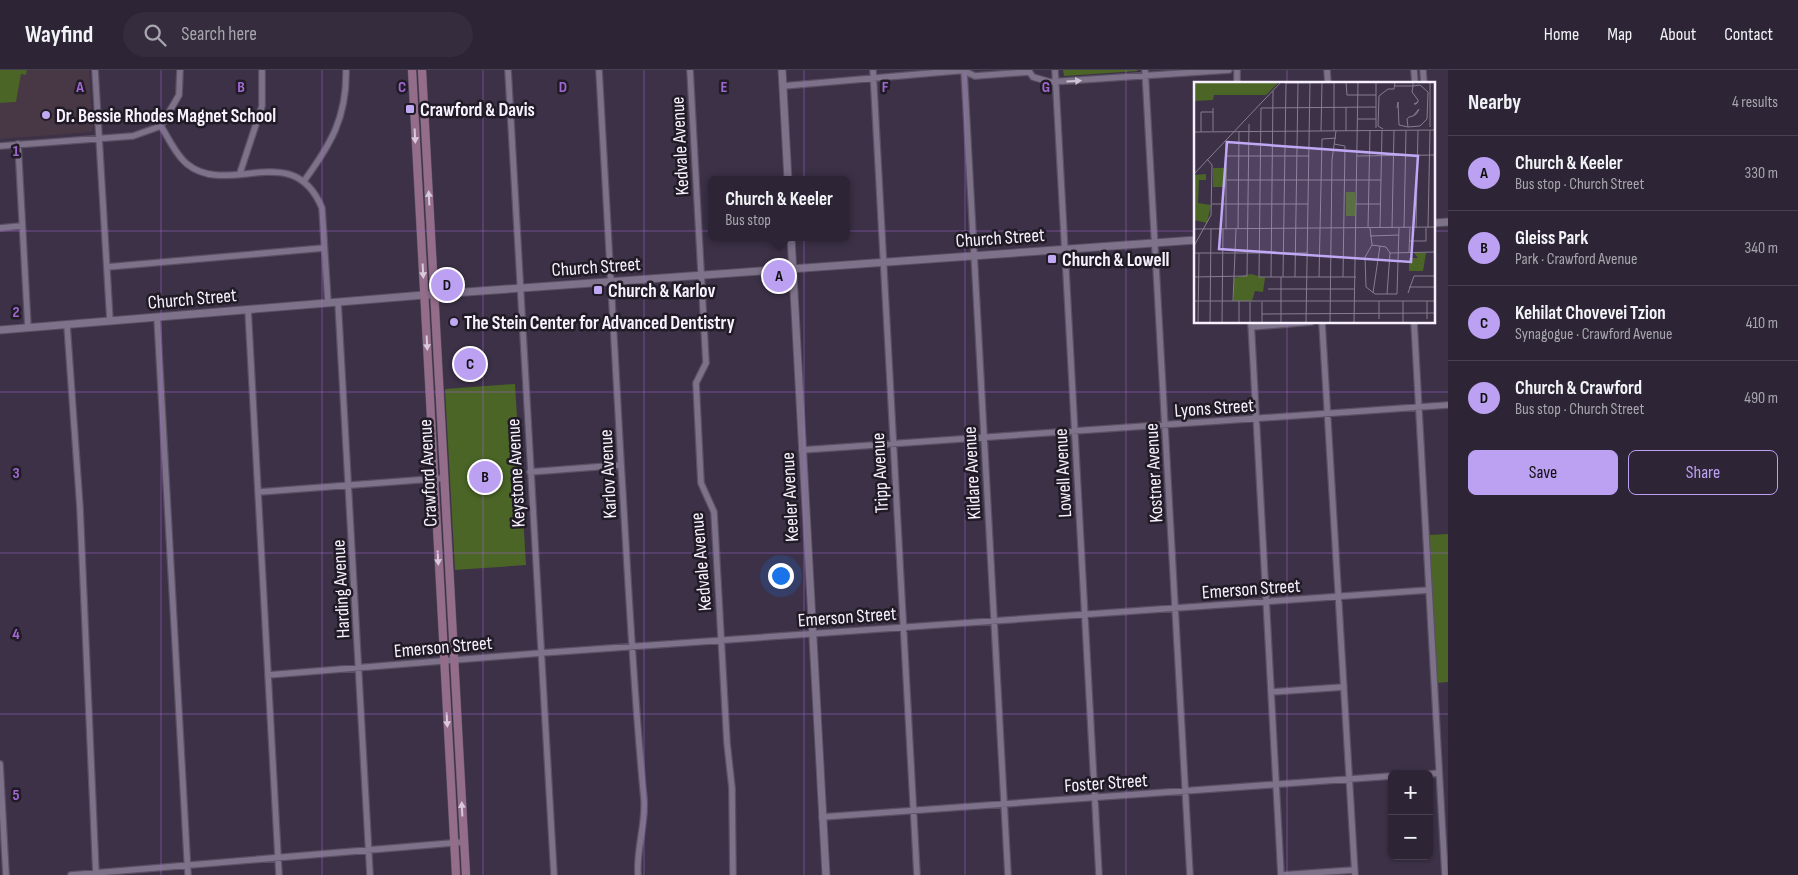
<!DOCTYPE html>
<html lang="en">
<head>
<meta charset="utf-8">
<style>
  body { margin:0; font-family:"Sofia Sans Condensed",sans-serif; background:#352d3d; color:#f1f3f6 }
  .controls { position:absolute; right:15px; bottom:15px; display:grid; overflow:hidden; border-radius:8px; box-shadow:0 1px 4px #0004 }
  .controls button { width:45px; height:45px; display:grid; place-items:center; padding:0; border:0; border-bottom:1px solid #484250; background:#2d2535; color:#f1f3f6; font:25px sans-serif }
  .you { position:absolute; left:780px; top:505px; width:18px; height:18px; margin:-12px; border:4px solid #fff; border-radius:50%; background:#1a73e8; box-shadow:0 0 0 8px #1a73e833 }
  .badge { display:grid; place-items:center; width:32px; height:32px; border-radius:50%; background:#bca0f2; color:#111; font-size:16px; font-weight:700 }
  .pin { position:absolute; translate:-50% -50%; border:2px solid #fff; box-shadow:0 1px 5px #0006 }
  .popup { position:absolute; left:708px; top:106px; width:142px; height:65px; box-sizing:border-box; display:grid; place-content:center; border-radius:8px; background:#2d2535; filter:drop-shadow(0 1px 4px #0005); font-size:16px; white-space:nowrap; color:#a7a5ad }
  .popup b { font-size:19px; color:#f1f3f6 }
  .popup::after { content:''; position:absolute; left:50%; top:100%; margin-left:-10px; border:10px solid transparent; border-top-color:#2d2535 }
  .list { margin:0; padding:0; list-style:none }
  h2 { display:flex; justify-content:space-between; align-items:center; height:65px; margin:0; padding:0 20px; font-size:21px }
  h2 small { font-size:16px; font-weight:400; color:#a7a5ad }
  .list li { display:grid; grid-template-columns:32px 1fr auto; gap:15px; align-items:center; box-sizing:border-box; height:75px; padding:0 20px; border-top:1px solid #484250 }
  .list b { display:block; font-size:19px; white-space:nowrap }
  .list p { margin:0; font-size:16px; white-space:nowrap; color:#a7a5ad }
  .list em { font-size:16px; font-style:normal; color:#a7a5ad }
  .actions { display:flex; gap:10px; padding:15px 20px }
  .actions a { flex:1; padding:11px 0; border:1px solid #bca0f2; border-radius:8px; text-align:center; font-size:18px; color:#bca0f2 }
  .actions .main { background:#bca0f2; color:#111 }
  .icon { flex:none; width:28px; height:28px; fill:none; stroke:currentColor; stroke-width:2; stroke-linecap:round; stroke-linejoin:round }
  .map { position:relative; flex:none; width:1448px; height:805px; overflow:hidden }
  header { display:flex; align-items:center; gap:30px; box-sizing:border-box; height:70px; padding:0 25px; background:#2d2535; border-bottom:1px solid #484250 }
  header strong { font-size:24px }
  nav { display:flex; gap:28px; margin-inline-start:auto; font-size:18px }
  .search { width:350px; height:45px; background:#352d3d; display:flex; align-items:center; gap:12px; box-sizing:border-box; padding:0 18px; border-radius:28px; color:#a7a5ad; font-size:19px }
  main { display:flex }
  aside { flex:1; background:#2d2535 }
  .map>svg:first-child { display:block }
</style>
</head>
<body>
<header>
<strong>Wayfind</strong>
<div class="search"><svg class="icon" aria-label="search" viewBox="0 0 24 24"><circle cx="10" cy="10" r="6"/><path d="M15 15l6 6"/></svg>Search here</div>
<nav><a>Home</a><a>Map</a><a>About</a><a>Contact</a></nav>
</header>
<main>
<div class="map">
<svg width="1448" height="805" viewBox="0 0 1448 805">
  <rect width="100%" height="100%" fill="#3c3147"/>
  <path fill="#483845" d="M27,0H89L93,58L91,62L0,69V33L16,32L21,4L26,5Z"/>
  <path fill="#4b6526" d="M0,0H27L26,5L21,4L16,32L0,33Z
    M1063,0H1137V1L1064,6Z
    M515,314L526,495L455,500L445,319Z
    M1448,464V612L1436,613L1428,465Z"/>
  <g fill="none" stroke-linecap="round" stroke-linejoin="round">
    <g stroke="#5a5063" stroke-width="8">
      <path id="minor" d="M95,0L110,251
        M508,0L554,805
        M599,0C606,131 614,262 621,393C628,505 633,617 644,729C646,755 636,779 638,805
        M690,0L706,293L696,313L701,413L714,442L727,673L732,718L733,805
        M873,0L917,805
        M964,0L1008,805
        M1028,0L1033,7L1050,12L1229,0
        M1055,0L1099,805
        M1145,0L1190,805
        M1237,0V14
        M1327,0L1328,14
        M1414,0L1415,14
        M1423,0L1424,14
        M964,1L975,6L1029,2
        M783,16L967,0
        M161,56C169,69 176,85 187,94C229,128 293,68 322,138L328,233
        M161,56L179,25L180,0
        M18,74L28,258
        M0,76L133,66L161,56
        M240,103L262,36V0
        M304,111C331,74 347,47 346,0
        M0,158L21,156
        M107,197L324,178
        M338,232L370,805
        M248,239L279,805
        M157,247L188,805
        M1251,252L1281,805
        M1322,252L1355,805
        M1414,252L1445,805
        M67,255L80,438L96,805
        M1251,257L1311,252
        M802,380L1448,335
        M530,402L621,395
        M259,422L444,408
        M268,605L541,583L1429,520
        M1271,622L1344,617
        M0,694L6,805
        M1429,704L1439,703
        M822,747L1392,706
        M71,805L464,772
        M1282,805L1354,800"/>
    </g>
    <g stroke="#5a5063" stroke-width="9">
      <path id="tertiary" d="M782,0L788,110
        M1434,153L1448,152
        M791,167L826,805
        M0,260L424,225L1196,170"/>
    </g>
    <g stroke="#5a5063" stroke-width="9">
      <path id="secondary" d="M412,0L456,805
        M422,0L466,805"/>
    </g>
    <use href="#minor" stroke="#7e728b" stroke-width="5.5"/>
    <use href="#tertiary" stroke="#7e728b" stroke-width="7"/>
    <use href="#secondary" stroke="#946d8b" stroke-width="8"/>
  </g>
  <defs><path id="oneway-solid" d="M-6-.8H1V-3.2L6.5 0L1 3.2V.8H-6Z" transform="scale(1.25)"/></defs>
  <use fill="#cdc4d6" href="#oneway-solid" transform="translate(1074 11) rotate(-4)"/>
  <g fill="#d9c9dc">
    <use href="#oneway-solid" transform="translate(415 66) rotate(87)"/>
    <use href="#oneway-solid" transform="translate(429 128) rotate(-93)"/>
    <use href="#oneway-solid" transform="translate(423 201) rotate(87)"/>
    <use href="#oneway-solid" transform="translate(427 273) rotate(87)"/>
    <use href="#oneway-solid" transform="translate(438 488) rotate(87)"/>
    <use href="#oneway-solid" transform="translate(447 650) rotate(87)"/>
    <use href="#oneway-solid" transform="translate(462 739) rotate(-93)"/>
  </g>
  <path fill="none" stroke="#a067d2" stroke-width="1" stroke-opacity="0.55" d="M161,0V805M322,0V805M483,0V805M644,0V805M804,0V805M965,0V805M1126,0V805M1287,0V14M0,161H1196M1434,161H1448M1287,252V805M0,322H1448M0,483H1448M0,644H1448"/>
  <g fill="#c0a8f4" stroke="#201b25" stroke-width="2">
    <rect x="405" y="34" width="10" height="10" rx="2.5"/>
    <circle cx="46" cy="45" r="5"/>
    <rect x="1047" y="184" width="10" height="10" rx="2.5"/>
    <rect x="593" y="215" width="10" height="10" rx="2.5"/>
    <circle cx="454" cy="252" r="5"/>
  </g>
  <g text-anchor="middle" stroke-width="5" stroke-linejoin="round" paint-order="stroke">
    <g font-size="19" font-weight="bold" fill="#f7f0fe" stroke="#201b25" text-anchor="start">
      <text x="420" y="46">Crawford &amp; Davis</text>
      <text x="56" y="52">Dr. Bessie Rhodes Magnet School</text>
      <text x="1062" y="196">Church &amp; Lowell</text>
      <text x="608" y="227">Church &amp; Karlov</text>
      <text x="464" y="259">The Stein Center for Advanced Dentistry</text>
    </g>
    <g font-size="19" fill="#f7f0fe" stroke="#201b25">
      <text transform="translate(679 76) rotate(-93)" y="7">Kedvale Avenue</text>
      <text transform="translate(1000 167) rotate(-4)" y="7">Church Street</text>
      <text transform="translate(596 196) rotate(-4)" y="7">Church Street</text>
      <text transform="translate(192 228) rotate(-5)" y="7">Church Street</text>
      <text transform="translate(1214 337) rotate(-4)" y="7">Lyons Street</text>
      <text transform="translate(427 403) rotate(-93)" y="7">Crawford Avenue</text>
      <text transform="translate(515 403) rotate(-93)" y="7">Keystone Avenue</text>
      <text transform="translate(879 403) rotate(-93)" y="7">Tripp Avenue</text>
      <text transform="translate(971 403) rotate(-93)" y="7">Kildare Avenue</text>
      <text transform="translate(1062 403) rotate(-93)" y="7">Lowell Avenue</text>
      <text transform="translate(1153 403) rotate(-93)" y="7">Kostner Avenue</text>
      <text transform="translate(607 404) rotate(-93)" y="7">Karlov Avenue</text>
      <text transform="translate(789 427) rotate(-93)" y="7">Keeler Avenue</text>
      <text transform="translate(700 492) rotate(-95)" y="7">Kedvale Avenue</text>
      <text transform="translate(1251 518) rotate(-4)" y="7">Emerson Street</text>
      <text transform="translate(340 519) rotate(-93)" y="7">Harding Avenue</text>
      <text transform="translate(847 546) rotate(-4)" y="7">Emerson Street</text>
      <text transform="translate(443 576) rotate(-5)" y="7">Emerson Street</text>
      <text transform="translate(1106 712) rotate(-4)" y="7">Foster Street</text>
    </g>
  </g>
  <g transform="translate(1194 12)">
    <rect width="241" height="241" fill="#3c3147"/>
    <path d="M0,0H85L72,13H20L19,18L0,19ZM19,86H33L32,105H19ZM12,92V98H5L4,121L17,123L13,141L0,138V93ZM152,110H161V134H152ZM220,171H232L229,189H215V176H224ZM57,192L71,196L69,210L61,209L58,219H40V196Z" fill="#4b6526"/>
    <path fill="none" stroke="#877d90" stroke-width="1" d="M152,0L153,13H182M92,1L213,0M201,4H219V0M203,26L204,20L205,43M163,37H182M205,43L214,45L213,37L215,35L219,34L222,32L223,31L225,27L219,34M214,45L226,44L233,37L234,10L226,3L219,4L218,10L224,18V20L222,22H220L224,20M236,45V0M182,46V0M189,47L184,44L185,14L194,7H200L201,0M19,49V26M127,49L128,0M140,49V0M152,49V25M0,50L242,48M7,50V30H19M32,59V147M140,62L151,64L149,195M33,74H115M163,74L242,73M0,92L87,0M33,98H187M18,122H114M162,122H186M174,146L176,49M176,146L178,163L192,165L196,171M186,146L188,49M198,146L200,49M210,146L212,49M222,146L224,48M234,146L236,48M0,147L242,145M44,147L45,50M176,154L205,153M215,159H232V146M178,163L171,175L172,205L181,212H203L205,146M0,164L17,133L18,83L13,77M53,169L82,170M215,170L216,146M0,171H113M196,171L242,170M0,195L53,194L55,42M77,195L79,9M89,195L92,1M101,195L104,1M125,195L128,57L142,56M162,195H65L67,26L182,25M215,205H242M74,207H160M179,211L186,164M214,211L220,194H242M193,212L196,171M0,219H242M39,219L42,147M45,219V241M68,220V241M68,232L242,231M185,237V219M233,237V219M4,241L5,171M16,241L17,147M28,241L29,147M56,241V220M87,241V195M112,241L116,0M136,241L138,78L142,49M160,241L164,0M209,241V219"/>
    <path fill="#c0a8f4" fill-opacity="0.15" stroke="#c0a8f4" stroke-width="2.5" d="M33,60L224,74L217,180L25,167Z"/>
    <rect width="241" height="241" fill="none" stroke="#f7f0fe" stroke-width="2.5"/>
  </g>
  <g font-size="16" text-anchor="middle" font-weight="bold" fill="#a067d2" stroke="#201b25" stroke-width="5" stroke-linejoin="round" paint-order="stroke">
    <text x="80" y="22">A</text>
    <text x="241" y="22">B</text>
    <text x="402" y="22">C</text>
    <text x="563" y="22">D</text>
    <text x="724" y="22">E</text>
    <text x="885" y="22">F</text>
    <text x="1046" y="22">G</text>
    <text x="16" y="86">1</text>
    <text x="16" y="247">2</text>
    <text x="16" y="408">3</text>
    <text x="16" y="569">4</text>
    <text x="16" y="730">5</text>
  </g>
</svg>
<div class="controls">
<button>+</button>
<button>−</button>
</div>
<div class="you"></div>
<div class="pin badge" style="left:779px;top:206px">A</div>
<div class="popup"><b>Church &amp; Keeler</b>Bus stop</div>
<div class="pin badge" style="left:485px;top:407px">B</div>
<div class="pin badge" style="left:470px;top:294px">C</div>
<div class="pin badge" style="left:447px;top:215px">D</div>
</div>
<aside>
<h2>Nearby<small>4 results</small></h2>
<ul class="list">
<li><span class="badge">A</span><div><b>Church &amp; Keeler</b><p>Bus stop · Church Street</p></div><em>330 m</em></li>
<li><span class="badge">B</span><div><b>Gleiss Park</b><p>Park · Crawford Avenue</p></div><em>340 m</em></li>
<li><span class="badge">C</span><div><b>Kehilat Chovevei Tzion</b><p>Synagogue · Crawford Avenue</p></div><em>410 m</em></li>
<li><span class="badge">D</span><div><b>Church &amp; Crawford</b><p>Bus stop · Church Street</p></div><em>490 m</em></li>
</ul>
<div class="actions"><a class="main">Save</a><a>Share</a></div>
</aside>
</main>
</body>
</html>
